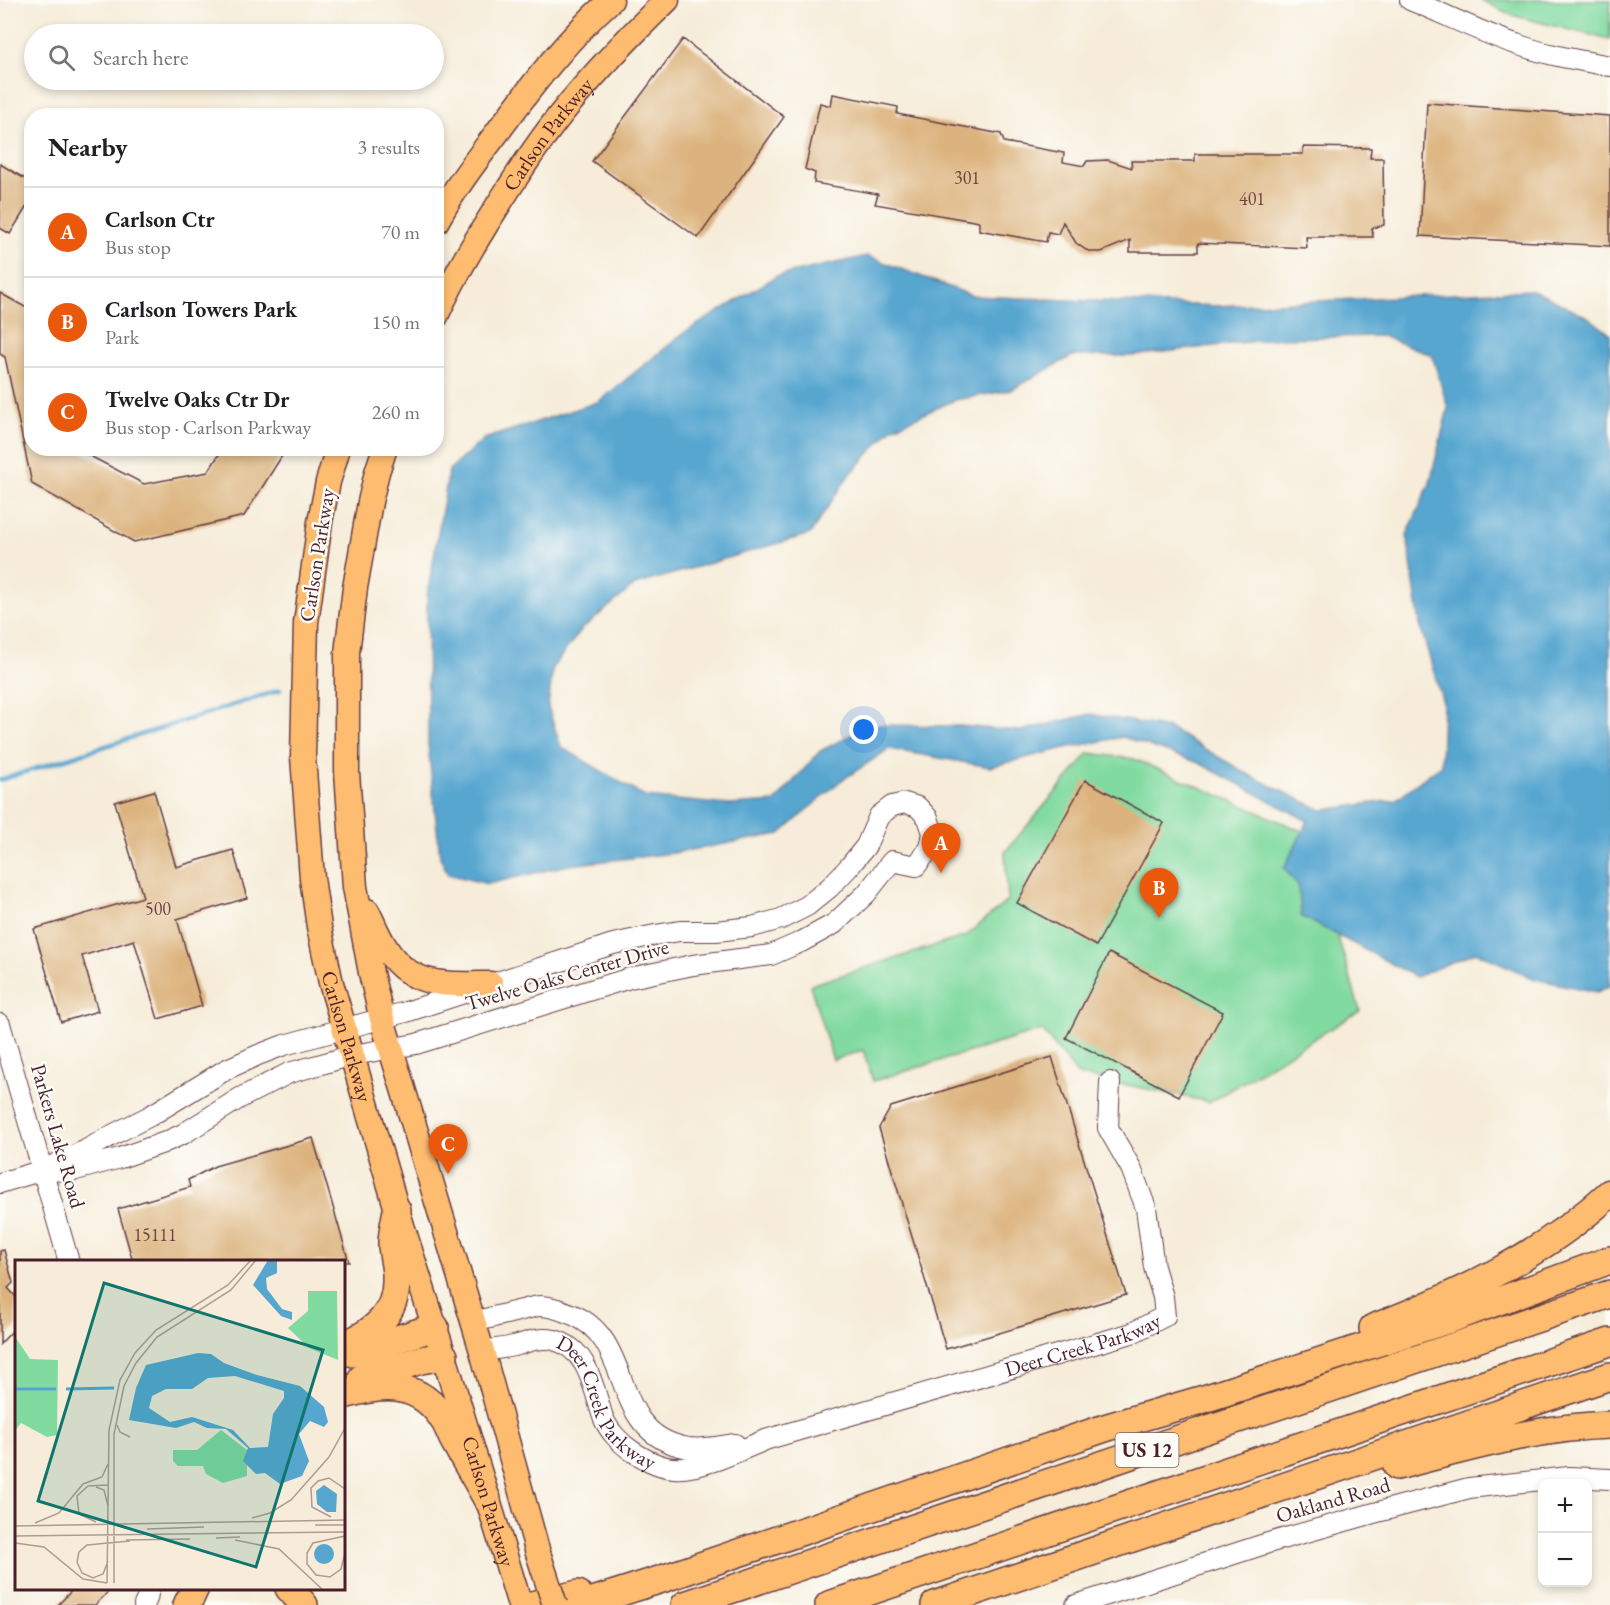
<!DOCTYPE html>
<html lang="en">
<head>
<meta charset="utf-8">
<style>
  body { margin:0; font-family:"EB Garamond",serif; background:#f2f2f2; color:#202124 }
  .controls { position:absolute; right:18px; bottom:18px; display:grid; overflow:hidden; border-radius:12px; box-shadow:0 3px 9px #0003 }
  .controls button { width:54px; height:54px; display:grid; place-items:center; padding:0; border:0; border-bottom:2px solid #e0e0e0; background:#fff; color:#202124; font:30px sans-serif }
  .you { position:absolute; left:864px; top:730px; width:21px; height:21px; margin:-15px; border:4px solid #fff; border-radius:50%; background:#1a73e8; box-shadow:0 0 0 9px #1a73e833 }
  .badge { display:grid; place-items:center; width:39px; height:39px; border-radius:50%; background:#ea580c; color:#fff; font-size:20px; font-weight:700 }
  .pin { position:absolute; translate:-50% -50px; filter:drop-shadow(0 2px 3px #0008) }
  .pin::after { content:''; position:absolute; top:32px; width:21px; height:18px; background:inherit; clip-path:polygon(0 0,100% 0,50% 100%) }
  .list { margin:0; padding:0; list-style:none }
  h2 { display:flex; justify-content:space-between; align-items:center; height:78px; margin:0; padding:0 24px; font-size:26px }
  h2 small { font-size:20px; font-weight:400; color:#757577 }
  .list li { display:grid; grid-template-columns:39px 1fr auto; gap:18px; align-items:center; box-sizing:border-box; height:90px; padding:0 24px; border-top:2px solid #e0e0e0 }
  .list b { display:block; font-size:22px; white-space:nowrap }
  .list p { margin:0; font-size:20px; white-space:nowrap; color:#757577 }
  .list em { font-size:20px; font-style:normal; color:#757577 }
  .icon { flex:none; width:33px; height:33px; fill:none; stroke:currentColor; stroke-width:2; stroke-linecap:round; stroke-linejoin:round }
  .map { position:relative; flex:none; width:1610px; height:1605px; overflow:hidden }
  .search { position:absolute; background:#fff; box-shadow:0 3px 9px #0003; left:24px; top:24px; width:420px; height:66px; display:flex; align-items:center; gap:15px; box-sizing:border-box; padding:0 21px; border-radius:33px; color:#757577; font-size:22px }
  .panel { position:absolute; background:#fff; box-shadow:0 3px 9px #0003; left:24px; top:108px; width:420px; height:348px; border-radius:24px }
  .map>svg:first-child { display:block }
</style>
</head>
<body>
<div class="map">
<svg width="1610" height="1605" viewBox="0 0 1610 1605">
  <rect width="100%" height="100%" fill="#fdfcf7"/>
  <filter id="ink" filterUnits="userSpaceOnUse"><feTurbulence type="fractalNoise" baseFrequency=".0167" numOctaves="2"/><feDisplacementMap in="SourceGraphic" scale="12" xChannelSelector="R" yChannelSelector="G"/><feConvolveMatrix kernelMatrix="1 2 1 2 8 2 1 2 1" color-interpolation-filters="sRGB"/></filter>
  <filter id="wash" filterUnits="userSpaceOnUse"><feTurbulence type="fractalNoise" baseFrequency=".008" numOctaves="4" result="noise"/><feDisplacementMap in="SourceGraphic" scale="24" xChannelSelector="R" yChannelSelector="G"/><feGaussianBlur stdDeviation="1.35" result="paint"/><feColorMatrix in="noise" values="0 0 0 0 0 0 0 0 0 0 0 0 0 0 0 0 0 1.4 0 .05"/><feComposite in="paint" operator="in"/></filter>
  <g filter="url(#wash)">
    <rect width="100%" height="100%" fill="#f6ecd9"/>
    <path fill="#81daa0" stroke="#667c66" stroke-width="1.5" d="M1481,0H1610V40L1511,15Z
      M1089,753L1134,759L1307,833L1360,1011L1210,1102L1078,1075L1042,1030L873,1081L863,1050L833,1060L810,985L966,936L1008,900L1005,852Z"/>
    <path fill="#56a6d0" stroke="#50627e" stroke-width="1.5" fill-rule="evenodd" d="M867,256L973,296L1217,306L1533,290L1588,317L1610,334V986L1597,992L1535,979L1476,952L1416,977L1301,916L1299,887L1284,868L1308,821L1199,763L1123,737L1065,748L990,767L889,749L838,783L780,834L674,853L569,865L488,884L448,874L440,857L428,745L427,596L449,470L484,439L598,402L685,332L777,276ZM1382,336L1432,355L1448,408L1430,483L1407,535L1420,625L1443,703L1441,765L1395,800L1322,810L1251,776L1169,728L1090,714L1020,731L962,726L870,725L820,751L775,802L729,805L645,797L561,747L548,707L553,667L581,630L635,585L810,534L847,478L892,428L955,400L1011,390L1072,356H1131L1280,338Z"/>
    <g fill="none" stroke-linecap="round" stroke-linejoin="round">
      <path stroke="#56a6d0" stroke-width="4.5" d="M0,780L280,690"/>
    </g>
    <g id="blocks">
      <path fill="#dcb37e" d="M683,39L784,117L698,238L592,161Z
        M833,94L898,107L897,114L1001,134L1004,142L1064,153L1063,162L1084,166L1087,161L1108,160L1132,168L1131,161H1195V154H1303V147L1371,148L1370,158H1383L1384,225L1372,228L1373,237H1306L1307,248L1198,243V252H1130V240L1101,252H1092L1086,250L1076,243L1063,222L1058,234L1048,232L1046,242L979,230V222L875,204L878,194L814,183L815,173L805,169L820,103L831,106Z
        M1427,103L1610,116V246L1420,236Z
        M0,164L32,183V198L10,234L0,228Z
        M0,293L32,311V448H81L82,452L144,484L208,472L223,448H287L244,516L134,542L32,484L5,357L0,354Z
        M1085,780L1164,823L1096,946L1017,903Z
        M154,791L176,867L233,850L247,898L177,919L202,1006L158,1019L134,940L82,956L98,1011L61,1022L34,929L143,897L115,802Z
        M1109,953L1223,1012L1179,1096L1066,1038Z
        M1052,1057L1126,1295L946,1349L879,1128L891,1107Z
        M313,1138L349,1262H133L118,1209L190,1187L188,1180L215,1166Z
        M4,1250L13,1283L8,1288L16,1297V1327L0,1344V1251Z
        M74,1588H112L95,1605H58Z"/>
    </g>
  </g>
  <g filter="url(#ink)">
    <use href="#blocks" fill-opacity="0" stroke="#643e45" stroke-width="1.5"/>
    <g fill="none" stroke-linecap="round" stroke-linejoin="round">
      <g stroke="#643e45" stroke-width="22">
        <g id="minor">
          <path d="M1410,0C1445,14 1479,32 1516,44C1546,55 1578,60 1610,66"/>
          <path d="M0,1024L69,1262"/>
          <path d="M0,1183L43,1170L86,1150L116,1133L150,1116L227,1069L258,1055L284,1045L406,1012L613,944L655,935L680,931H716L752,927L781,919L807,906L829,888L849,867L866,846L879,816L892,806L905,803L918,807L928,818L933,833L930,848L916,866L892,861L866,894L834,924L801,942L771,955L693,965L630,978L416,1044L353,1055L332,1061L289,1073L240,1098L183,1134L163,1143L120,1158L72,1171L43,1170"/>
          <path d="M473,1322C489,1318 506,1314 522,1310C528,1309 534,1306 540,1306C551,1306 561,1310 571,1314C638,1340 606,1435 689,1448C704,1450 720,1446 735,1444"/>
          <path id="s1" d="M482,1351C494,1349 507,1348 518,1345C530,1341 541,1337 554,1340C589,1349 593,1388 603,1417C608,1430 620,1443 632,1451C644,1459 658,1467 674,1468C701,1470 739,1451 765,1440L1132,1333L1165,1316L1163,1297L1154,1267L1146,1208L1131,1168L1108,1128L1110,1082"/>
          <path d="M144,1605L147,1599L149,1588"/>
          <path d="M1076,1605L1268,1543L1374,1513L1469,1488L1569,1477L1610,1479"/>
        </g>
      </g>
      <g stroke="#643e45" stroke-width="27">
        <g id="major">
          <path d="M436,222C454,189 477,159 499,130C533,84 568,38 611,0"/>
          <path id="s2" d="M436,316C457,270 484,227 511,185C529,157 548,129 570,103C600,67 633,33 667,0"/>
          <path id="s3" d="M338,448L328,482L320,522L306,623L303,757L312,878L319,927L331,983L397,1210L444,1356L520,1605"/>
          <path d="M385,448L377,472L370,502L355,588L347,653V772L355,887L371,973L382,1019L482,1351L538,1553"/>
          <path d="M367,911C373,922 377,934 384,945C409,989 447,984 491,984"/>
        </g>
      </g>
      <g stroke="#643e45" stroke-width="30">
        <path id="highway" d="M1373,1328C1458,1295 1543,1255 1610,1193
          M344,1345C375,1331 398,1314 396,1276C396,1265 392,1254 392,1243C392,1233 395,1221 397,1210
          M353,1353L435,1327
          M362,1378L421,1360L444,1356
          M344,1395C384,1383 421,1381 445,1422C448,1427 450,1433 453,1439C464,1459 476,1479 487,1499
          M1397,1466C1467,1448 1537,1427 1610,1425
          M289,1588L304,1605
          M187,1605L195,1588
          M532,1605L578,1594
          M580,1605L662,1579L1108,1427L1204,1399L1447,1320L1610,1260
          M685,1605L1610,1294
          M829,1605L1610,1342
          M935,1605L1610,1376"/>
      </g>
      <use href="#minor" stroke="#fff" stroke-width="20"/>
      <use href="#major" stroke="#fdbc6f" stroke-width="24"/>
      <use href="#highway" stroke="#fdbc6f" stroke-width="27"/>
      <g stroke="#643e45" stroke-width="27" stroke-linecap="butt">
        <path id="major-bridge" d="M538,1553L555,1605"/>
      </g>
      <use href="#major-bridge" stroke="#fdbc6f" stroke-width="24"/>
    </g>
  </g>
  <g text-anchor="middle" stroke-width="5" stroke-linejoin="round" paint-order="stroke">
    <g font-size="18" fill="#6e4440">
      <text x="967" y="184">301</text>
      <text x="1252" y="205">401</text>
      <text x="158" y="915">500</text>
      <text x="155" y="1241">15111</text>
    </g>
    <rect fill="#fdfcf7" stroke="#806168" stroke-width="1.5" x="1115.5" y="1433" width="63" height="34" rx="4.5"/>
    <g font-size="20" font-weight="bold" fill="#4a1f2b">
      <text x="1147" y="1457">US 12</text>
    </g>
    <g font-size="21" fill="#4a1f2b" stroke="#fdfcf7">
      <text dy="7" stroke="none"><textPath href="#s2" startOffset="214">Carlson Parkway</textPath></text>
      <text transform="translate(317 555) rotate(-81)" y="7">Carlson Parkway</text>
      <text transform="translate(567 975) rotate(-16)" y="7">Twelve Oaks Center Drive</text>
      <text dy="7" stroke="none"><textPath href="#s3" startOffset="596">Carlson Parkway</textPath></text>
      <text transform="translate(58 1136) rotate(74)" y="7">Parkers Lake Road</text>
      <text dy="7" stroke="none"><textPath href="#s1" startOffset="688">Deer Creek Parkway</textPath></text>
      <text dy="7" stroke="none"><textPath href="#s1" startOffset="159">Deer Creek Parkway</textPath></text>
      <text transform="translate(1333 1500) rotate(-16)" y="7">Oakland Road</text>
      <text dy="7" stroke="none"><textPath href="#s3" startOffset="1082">Carlson Parkway</textPath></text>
    </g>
  </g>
  <g transform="translate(15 1260)">
    <rect width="330" height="330" fill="#f6ecd9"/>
    <path d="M293,31H322L323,100L294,88L273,68L293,51ZM1,78L15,99L43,100L42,175L32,177L6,163L0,171ZM206,170L232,190V216L208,223L191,214L188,206H163L158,201V190H182Z" fill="#81daa0"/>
    <path d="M253,0H262V13L251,18L252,29L267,49L277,52V60L266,56L238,25ZM183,93L196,94L209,103L242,115L285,126L309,147L313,162L309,167L295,161L284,174L294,201L287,216L265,224L250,213L241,214L228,201L233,188L211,169L192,168L179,162L161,168L114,160L121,128L131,105ZM220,116L269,131V138L258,154L253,187L235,188L218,170L177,157L155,162L134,148L137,136L151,129H177L193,118ZM309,225L322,234L321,252H312L302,244L301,231ZM299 294a10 10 0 1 1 20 0a10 10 0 1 1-20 0Z" fill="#56a6d0" fill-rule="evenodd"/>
    <path fill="none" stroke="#56a6d0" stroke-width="3" d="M0,129H41M51,129L99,128"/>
    <path fill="none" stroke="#b19a93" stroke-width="1.5" d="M102,165L105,172L115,177M81,227L89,230L93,246M316,257L297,247L296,228L303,221L314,218L330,229M237,258L255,253L276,240L314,197L330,168M81,262L64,254L62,236L73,226L93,225M20,263L44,253L68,224L87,217L93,204M300,265H330M0,266L330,260M132,269L189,267M0,276L330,272M330,276L298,283L292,293V304L301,315L315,317L326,309L330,293M201,278L225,277M111,280L175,279M220,280L264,289L308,330M0,283L29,287L68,319L92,323M93,301L88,314L78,318L67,313L62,302L64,292L72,285L115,281M92,323L94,170L105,120L120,93L141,70L213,25L236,0M99,323V174L109,126L121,103L142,77L216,30L241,0"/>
    <path fill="#0f766e" fill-opacity="0.15" stroke="#0f766e" stroke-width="3" d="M89,23L308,90L241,307L23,241Z"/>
    <rect width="330" height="330" fill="none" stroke="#4a1f2b" stroke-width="3"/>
  </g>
</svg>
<div class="controls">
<button>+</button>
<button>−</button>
</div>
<div class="you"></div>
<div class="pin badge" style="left:941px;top:873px">A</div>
<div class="pin badge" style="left:1159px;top:918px">B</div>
<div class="pin badge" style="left:448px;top:1174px">C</div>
<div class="search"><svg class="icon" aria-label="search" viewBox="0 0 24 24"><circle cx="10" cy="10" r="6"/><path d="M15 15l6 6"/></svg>Search here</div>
<section class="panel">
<h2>Nearby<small>3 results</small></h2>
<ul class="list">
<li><span class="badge">A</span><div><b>Carlson Ctr</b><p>Bus stop</p></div><em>70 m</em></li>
<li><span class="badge">B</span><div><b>Carlson Towers Park</b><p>Park</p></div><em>150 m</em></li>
<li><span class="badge">C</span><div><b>Twelve Oaks Ctr Dr</b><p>Bus stop · Carlson Parkway</p></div><em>260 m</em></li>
</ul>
</section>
</div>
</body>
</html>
